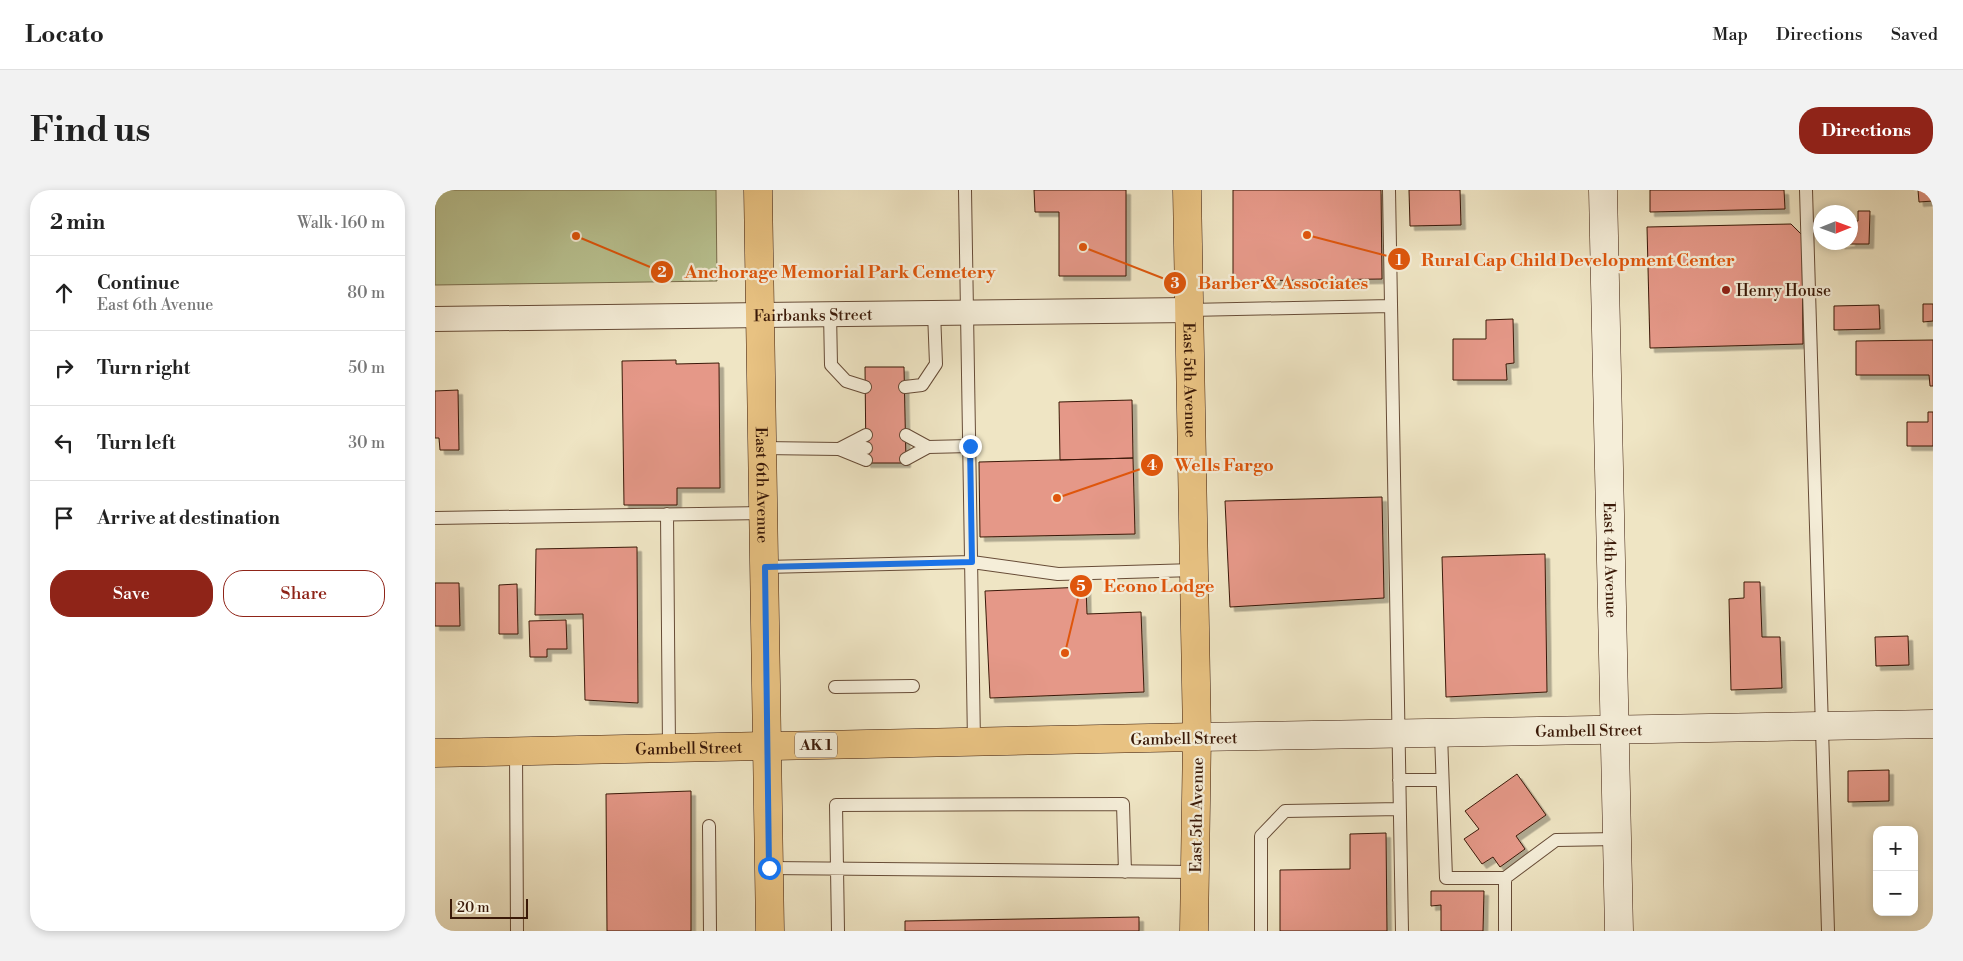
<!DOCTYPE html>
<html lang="en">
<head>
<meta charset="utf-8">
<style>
  body { margin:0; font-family:"Libre Bodoni",serif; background:#f2f2f2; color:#222 }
  .controls { position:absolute; right:15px; bottom:15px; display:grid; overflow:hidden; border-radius:10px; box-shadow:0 2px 8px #0003 }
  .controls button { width:45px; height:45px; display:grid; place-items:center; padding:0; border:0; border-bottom:1px solid #e0e0e0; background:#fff; color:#222; font:25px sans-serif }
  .compass { position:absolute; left:1378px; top:15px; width:45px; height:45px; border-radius:50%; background:#fff; box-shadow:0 2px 8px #0003; rotate:89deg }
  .scale { position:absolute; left:15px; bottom:12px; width:78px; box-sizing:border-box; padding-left:5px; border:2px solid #3a1908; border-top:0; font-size:14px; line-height:18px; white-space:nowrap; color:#3a1908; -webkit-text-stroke:4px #f5eed9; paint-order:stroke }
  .stop { position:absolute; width:15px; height:15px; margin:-11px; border:4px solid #1a73e8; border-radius:50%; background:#fff }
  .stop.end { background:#1a73e8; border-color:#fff; box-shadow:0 1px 5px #0008 }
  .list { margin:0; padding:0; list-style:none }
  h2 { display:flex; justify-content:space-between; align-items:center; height:65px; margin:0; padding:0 20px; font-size:21px }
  h2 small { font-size:16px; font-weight:400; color:#767676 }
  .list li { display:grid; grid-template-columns:32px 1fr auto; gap:15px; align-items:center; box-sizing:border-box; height:75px; padding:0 20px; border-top:1px solid #e0e0e0 }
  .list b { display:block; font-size:19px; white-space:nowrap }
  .list p { margin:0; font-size:16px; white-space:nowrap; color:#767676 }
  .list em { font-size:16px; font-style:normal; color:#767676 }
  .actions { display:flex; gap:10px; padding:15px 20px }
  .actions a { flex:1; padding:11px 0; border:1px solid #8f2418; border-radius:20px; text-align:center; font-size:18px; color:#8f2418 }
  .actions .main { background:#8f2418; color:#fff }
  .icon { flex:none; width:28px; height:28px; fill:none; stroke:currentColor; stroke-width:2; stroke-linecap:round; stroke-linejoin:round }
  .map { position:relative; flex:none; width:1498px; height:741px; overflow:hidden; border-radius:20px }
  header { display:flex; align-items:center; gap:30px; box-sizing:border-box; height:70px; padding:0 25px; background:#fff; border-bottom:1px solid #e0e0e0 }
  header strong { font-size:24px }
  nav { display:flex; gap:28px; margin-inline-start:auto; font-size:18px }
  .intro { display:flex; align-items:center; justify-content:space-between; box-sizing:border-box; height:120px; padding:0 30px }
  h1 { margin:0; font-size:35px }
  .button { padding:12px 22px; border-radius:20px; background:#8f2418; color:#fff; font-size:18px; font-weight:700 }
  main { display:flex; gap:30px; padding:0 30px }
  aside { flex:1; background:#fff; border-radius:20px; box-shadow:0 2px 8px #0003 }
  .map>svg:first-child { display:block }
</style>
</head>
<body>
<header>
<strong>Locato</strong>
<nav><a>Map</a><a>Directions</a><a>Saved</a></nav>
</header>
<div class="intro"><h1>Find us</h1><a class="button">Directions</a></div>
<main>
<aside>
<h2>2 min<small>Walk · 160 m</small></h2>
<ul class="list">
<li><svg class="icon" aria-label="ahead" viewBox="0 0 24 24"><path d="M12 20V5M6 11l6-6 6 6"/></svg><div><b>Continue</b><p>East 6th Avenue</p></div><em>80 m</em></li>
<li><svg class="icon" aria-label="right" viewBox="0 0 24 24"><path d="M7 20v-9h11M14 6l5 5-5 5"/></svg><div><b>Turn right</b></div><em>50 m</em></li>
<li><svg class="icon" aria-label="left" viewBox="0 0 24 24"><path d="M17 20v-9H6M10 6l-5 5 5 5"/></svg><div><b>Turn left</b></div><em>30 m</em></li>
<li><svg class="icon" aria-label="arrive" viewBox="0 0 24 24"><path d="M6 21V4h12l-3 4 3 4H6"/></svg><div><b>Arrive at destination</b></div></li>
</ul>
<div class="actions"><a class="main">Save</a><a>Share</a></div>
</aside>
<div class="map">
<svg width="1498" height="741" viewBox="0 0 1498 741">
  <defs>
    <filter id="shadow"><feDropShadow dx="4.5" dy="4.5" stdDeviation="0" flood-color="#0004"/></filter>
  </defs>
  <rect width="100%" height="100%" fill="#efe5c4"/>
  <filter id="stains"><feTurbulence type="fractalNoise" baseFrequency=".004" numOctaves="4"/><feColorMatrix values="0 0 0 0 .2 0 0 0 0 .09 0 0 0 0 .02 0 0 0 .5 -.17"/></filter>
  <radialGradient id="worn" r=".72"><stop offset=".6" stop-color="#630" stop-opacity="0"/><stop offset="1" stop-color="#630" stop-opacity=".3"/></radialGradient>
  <path fill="#bac493" stroke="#7a6e4e" d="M0,0H281L282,91L0,95Z"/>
  <path fill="#e59888" stroke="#3a1908" filter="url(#shadow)" d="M599,0H691V86H624V22H600Z
    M798,0H946L947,89L798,91Z
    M974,0H1025L1026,35L975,36Z
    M1215,0H1349L1350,19L1215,22Z
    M1483,0H1498V11L1484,12Z
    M1423,21H1435L1434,54H1405L1416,52V31H1423Z
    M1356,34L1367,45L1368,154L1215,158L1212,37Z
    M1488,114H1498V131L1488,132Z
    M1444,115L1445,139L1399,140V116Z
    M1078,129L1079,173L1071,174L1072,190H1018V149H1051V130Z
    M1498,150V196H1495L1494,185H1421V151Z
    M241,170V174L284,173L285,298H242V315H189L187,171Z
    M430,177H469L471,273H431Z
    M23,200L24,260H5L4,248H0V201Z
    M697,210L698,268L625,270L624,212Z
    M1493,222H1498V256H1472V232H1493Z
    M698,268L700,344L545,347L544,272Z
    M947,307L949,408L795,417L790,311Z
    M202,357L203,513L150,510L148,424L100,425L101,359Z
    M1110,364L1112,502L1011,507L1007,367Z
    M1309,392H1325L1327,447H1345L1347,498L1296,500L1294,409L1309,408Z
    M0,393H24L25,436H0Z
    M82,394L83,444H64V395Z
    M651,397L652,424L706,422L709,502L555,508L550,401Z
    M131,430L132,459H112V467H95L94,431Z
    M1473,446L1474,475L1441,476L1440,447Z
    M1454,580V611L1413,612V581Z
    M1082,584L1111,625L1081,646L1090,659L1065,677L1058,667L1047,674L1029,649L1044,639L1030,621Z
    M256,601V741H172L171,604Z
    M951,643L952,741H845V680L915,679V644Z
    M996,701H1049L1048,741H1006V715L996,716Z
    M704,727V741H470V731Z"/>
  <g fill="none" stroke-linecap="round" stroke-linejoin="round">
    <g stroke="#674c37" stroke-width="14">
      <path id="service" d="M530,0L539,552
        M954,0L967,741
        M1371,0L1393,741
        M754,120L956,116
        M395,123L396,175L411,191L430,197
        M470,197L487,195L501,174L499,122
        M471,245L493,257L535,256
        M328,258L404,259L431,245
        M404,259L431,270
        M409,259L431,258
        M471,269L493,257
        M232,324L234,558
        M0,328L329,323
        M330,377L537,372L623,384L759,380
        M400,497L478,496
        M1006,544L1011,688H1070V741
        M81,561L82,741
        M964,590H1007
        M274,636L275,741
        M334,678L760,682
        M1070,688L1121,650L1183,649
        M403,741L401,615L688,614L690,682
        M826,741V646L850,621L965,619"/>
    </g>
    <g stroke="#674c37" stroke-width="26">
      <g id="minor">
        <path id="s1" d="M0,129L754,120"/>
      </g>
    </g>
    <g stroke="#3a1908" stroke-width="29">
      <g id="secondary">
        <path id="s2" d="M1168,0L1184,741"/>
        <path id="s3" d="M762,547L1498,534"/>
      </g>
    </g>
    <g stroke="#3a1908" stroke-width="29">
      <g id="primary">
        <path id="s4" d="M323,0L335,741"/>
        <path id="s5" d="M752,0L762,547"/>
      </g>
    </g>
    <g stroke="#3a1908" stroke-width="29">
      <g id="trunk">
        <path id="s6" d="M0,563L762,547L759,741"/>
      </g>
    </g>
    <use href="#service" stroke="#f5eed9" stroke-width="12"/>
    <use href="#minor" stroke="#f5eed9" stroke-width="24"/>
    <use href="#secondary" stroke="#f5eed9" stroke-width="28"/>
    <use href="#primary" stroke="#e8c282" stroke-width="28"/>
    <use href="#trunk" stroke="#e8c282" stroke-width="28"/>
  </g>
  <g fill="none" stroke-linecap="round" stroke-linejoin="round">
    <path stroke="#1a73e8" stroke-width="6" d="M334,678L330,377L537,372L535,256"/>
  </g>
  <circle fill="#8f2418" stroke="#f5eed9" stroke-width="2" cx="1291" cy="100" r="5"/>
  <g text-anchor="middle" stroke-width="4.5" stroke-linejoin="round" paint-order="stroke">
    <rect fill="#f5eed9" stroke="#725947" stroke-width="1" x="360" y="542.5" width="42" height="25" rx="4"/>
    <g font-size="15" font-weight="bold" fill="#3a1908">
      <text x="381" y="560">AK 1</text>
    </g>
    <g font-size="16" fill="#3a1908" stroke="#f5eed9" text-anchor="start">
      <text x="1301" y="106">Henry House</text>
    </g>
    <g font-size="16" fill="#3a1908" stroke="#f5eed9">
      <text dy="6" stroke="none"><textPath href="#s1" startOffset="378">Fairbanks Street</textPath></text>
      <text dy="6" stroke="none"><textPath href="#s5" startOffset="190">East 5th Avenue</textPath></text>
      <text dy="6" stroke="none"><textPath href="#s4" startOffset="295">East 6th Avenue</textPath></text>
      <text dy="6" stroke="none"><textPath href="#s2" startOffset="370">East 4th Avenue</textPath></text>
      <text dy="6" stroke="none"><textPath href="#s3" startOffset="392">Gambell Street</textPath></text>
      <text transform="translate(749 548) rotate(-1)" y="6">Gambell Street</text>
      <text dy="6" stroke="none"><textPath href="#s6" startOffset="254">Gambell Street</textPath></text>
      <text transform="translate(761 625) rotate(-89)" y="6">East 5th Avenue</text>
    </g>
  </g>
  <path fill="none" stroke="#df560c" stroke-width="2" d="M872 45L964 69M141 46L227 82M648 57L740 93M622 308L717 275M630 463L646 396"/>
  <g fill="#df560c" stroke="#f5eed9" stroke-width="2">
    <circle cx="872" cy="45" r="5"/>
    <circle cx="141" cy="46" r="5"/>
    <circle cx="648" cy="57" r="5"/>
    <circle cx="622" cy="308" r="5"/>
    <circle cx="630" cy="463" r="5"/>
    <circle cx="964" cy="69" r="12"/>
    <circle cx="227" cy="82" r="12"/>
    <circle cx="740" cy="93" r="12"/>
    <circle cx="717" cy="275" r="12"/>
    <circle cx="646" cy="396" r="12"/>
  </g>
  <g font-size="15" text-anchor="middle" font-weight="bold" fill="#fff">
    <text x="964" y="75">1</text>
    <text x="227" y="87">2</text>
    <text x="740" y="98">3</text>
    <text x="717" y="280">4</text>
    <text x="646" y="401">5</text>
  </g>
  <g font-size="18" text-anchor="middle" font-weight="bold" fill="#df560c" stroke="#f5eed9" stroke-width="4.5" stroke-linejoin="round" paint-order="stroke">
    <text x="1143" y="76">Rural Cap Child Development Center</text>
    <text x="405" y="88">Anchorage Memorial Park Cemetery</text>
    <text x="848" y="99">Barber &amp; Associates</text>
    <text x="789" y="281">Wells Fargo</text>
    <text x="724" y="402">Econo Lodge</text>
  </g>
  <rect width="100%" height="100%" filter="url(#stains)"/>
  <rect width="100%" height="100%" fill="url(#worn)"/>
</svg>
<div class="controls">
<button>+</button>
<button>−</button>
</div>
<svg class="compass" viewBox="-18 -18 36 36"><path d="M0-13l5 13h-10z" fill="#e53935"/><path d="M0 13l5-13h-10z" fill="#767676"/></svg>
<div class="scale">20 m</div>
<div class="stop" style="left:334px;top:678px"></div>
<div class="stop end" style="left:535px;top:256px"></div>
</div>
</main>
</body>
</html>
